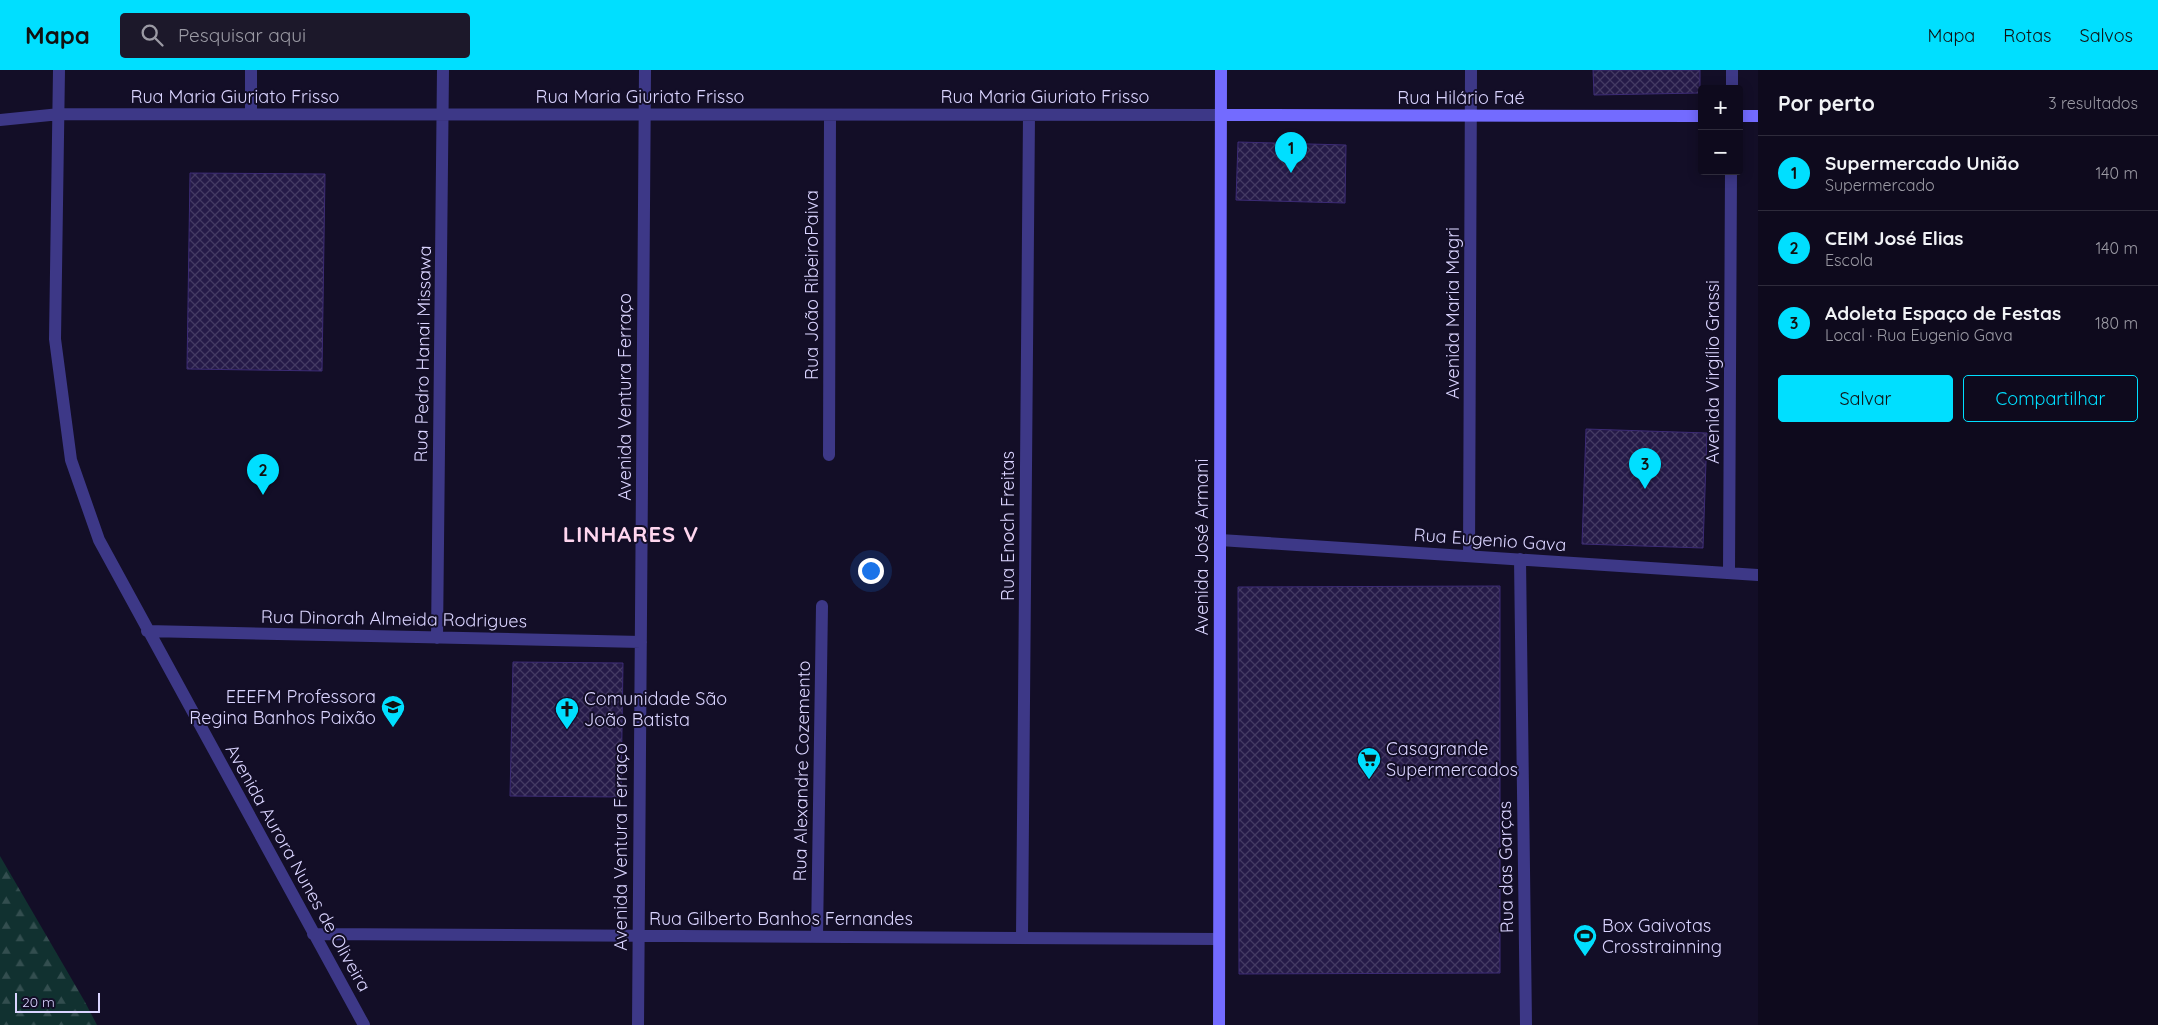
<!DOCTYPE html>
<html lang="pt">
<head>
<meta charset="utf-8">
<style>
  body { margin:0; font-family:Quicksand,sans-serif; background:#1c182a; color:#f1f3f6 }
  .controls { position:absolute; right:15px; top:15px; display:grid; overflow:hidden; border-radius:5px; box-shadow:0 2px 12px #0003 }
  .controls button { width:45px; height:45px; display:grid; place-items:center; padding:0; border:0; border-bottom:1px solid #2e2b3b; background:#0e0a1d; color:#f1f3f6; font:25px sans-serif }
  .scale { position:absolute; left:15px; bottom:12px; width:85px; box-sizing:border-box; padding-left:5px; border:2px solid #dad4ff; border-top:0; font-size:14px; line-height:18px; white-space:nowrap; color:#dad4ff; -webkit-text-stroke:4px #130e27; paint-order:stroke }
  .you { position:absolute; left:870px; top:500px; width:18px; height:18px; margin:-12px; border:4px solid #fff; border-radius:50%; background:#1a73e8; box-shadow:0 0 0 8px #1a73e833 }
  .badge { display:grid; place-items:center; width:32px; height:32px; border-radius:50%; background:#00dfff; color:#111; font-size:16px; font-weight:700 }
  .pin { position:absolute; translate:-50% -41px; filter:drop-shadow(0 1px 2px #0008) }
  .pin::after { content:''; position:absolute; top:26px; width:18px; height:15px; background:inherit; clip-path:polygon(0 0,100% 0,50% 100%) }
  .list { margin:0; padding:0; list-style:none }
  h2 { display:flex; justify-content:space-between; align-items:center; height:65px; margin:0; padding:0 20px; font-size:21px }
  h2 small { font-size:16px; font-weight:400; color:#9b9aa4 }
  .list li { display:grid; grid-template-columns:32px 1fr auto; gap:15px; align-items:center; box-sizing:border-box; height:75px; padding:0 20px; border-top:1px solid #2e2b3b }
  .list b { display:block; font-size:19px; white-space:nowrap }
  .list p { margin:0; font-size:16px; white-space:nowrap; color:#9b9aa4 }
  .list em { font-size:16px; font-style:normal; color:#9b9aa4 }
  .actions { display:flex; gap:10px; padding:15px 20px }
  .actions a { flex:1; padding:11px 0; border:1px solid #00dfff; border-radius:5px; text-align:center; font-size:18px; color:#00dfff }
  .actions .main { background:#00dfff; color:#111 }
  .icon { flex:none; width:28px; height:28px; fill:none; stroke:currentColor; stroke-width:2; stroke-linecap:round; stroke-linejoin:round }
  .map { position:relative; flex:none; width:1758px; height:955px; overflow:hidden }
  header { display:flex; align-items:center; gap:30px; box-sizing:border-box; height:70px; padding:0 25px; background:#00dfff; color:#111 }
  header strong { font-size:24px }
  nav { display:flex; gap:28px; margin-inline-start:auto; font-size:18px }
  .search { width:350px; height:45px; background:#1c182a; display:flex; align-items:center; gap:12px; box-sizing:border-box; padding:0 18px; border-radius:5px; color:#9b9aa4; font-size:19px }
  main { display:flex }
  aside { flex:1; background:#0e0a1d }
  .map>svg:first-child { display:block }
</style>
</head>
<body>
<header>
<strong>Mapa</strong>
<div class="search"><svg class="icon" aria-label="search" viewBox="0 0 24 24"><circle cx="10" cy="10" r="6"/><path d="M15 15l6 6"/></svg>Pesquisar aqui</div>
<nav><a>Mapa</a><a>Rotas</a><a>Salvos</a></nav>
</header>
<main>
<div class="map">
<svg width="1758" height="955" viewBox="0 0 1758 955">
  <defs>
    <pattern id="forest-firs" width="22" height="20" patternUnits="userSpaceOnUse" patternTransform="scale(1.25)"><rect width="22" height="20" fill="#113130"/><path d="M5 1l3.5 6h-7zM16 11l3.5 6h-7z" fill="#334e4f"/></pattern>
    <pattern id="building-cross-hatch" width="8" height="8" patternUnits="userSpaceOnUse" patternTransform="scale(1.25)"><rect width="8" height="8" fill="#251a48"/><path d="M0 0l8 8M0 8l8-8" fill="none" stroke="#443a63"/></pattern>
  </defs>
  <rect width="100%" height="100%" fill="#130e27"/>
  <path fill="url(#forest-firs)" d="M0,786L85,932L97,955H0Z"/>
  <path fill="url(#building-cross-hatch)" stroke="#3c2b75" d="M1593,0H1700V23L1594,25Z
    M1238,72L1346,75L1345,133L1236,130Z
    M190,103L325,104L322,301L187,299Z
    M1586,359L1707,363L1703,478L1582,474Z
    M1500,516V903L1239,904L1238,517Z
    M513,592L623,593L621,727L510,726Z"/>
  <g fill="none" stroke-linecap="round" stroke-linejoin="round">
    <path stroke="#3d3887" stroke-width="12" d="M59,0L55,269L71,390L99,470L364,955
      M251,0V44
      M1732,19V0
      M0,50L60,44L1221,45
      M829,385L830,45
      M1220,470L1758,505
      M1469,486L1471,0
      M1520,489L1526,955
      M1729,503L1731,101
      M147,561L641,572
      M437,568L443,0
      M313,864L1219,869
      M817,867L822,536
      M1022,867L1029,45
      M638,955L645,0"/>
    <path stroke="#736bff" stroke-width="12" d="M1221,45L1702,46
      M1739,46H1758
      M1219,955L1221,0"/>
  </g>
  <defs>
    <g id="school-pin" transform="scale(1.25)"><path d="M0 17L-7.5 6A9.5 9.5 0 1 1 7.5 6Z" fill="#00dfff" stroke="#130e27"/><path d="M0-5L7-2L0 1L-7-2ZM-4 1L0 2.5L4 1V4Q0 6-4 4Z" fill="#111"/></g>
    <g id="church-pin" transform="scale(1.25)"><path d="M0 17L-7.5 6A9.5 9.5 0 1 1 7.5 6Z" fill="#00dfff" stroke="#130e27"/><path d="M-1.2-6h2.4v3.5h3.3v2.4h-3.3V6h-2.4V-.1h-3.3v-2.4h3.3Z" fill="#111"/></g>
    <g id="supermarket-pin" transform="scale(1.25)"><path d="M0 17L-7.5 6A9.5 9.5 0 1 1 7.5 6Z" fill="#00dfff" stroke="#130e27"/><path d="M-6-5.5h2.5l.6 2H6L4.5 2H-2.5L-4.4-4H-6ZM-1.5 3.2a1.3 1.3 0 1 0 .1 0ZM3 3.2a1.3 1.3 0 1 0 .1 0Z" fill="#111"/></g>
    <g id="stadium-pin" transform="scale(1.25)"><path d="M0 17L-7.5 6A9.5 9.5 0 1 1 7.5 6Z" fill="#00dfff" stroke="#130e27"/><path d="M0-5a6.5 5 0 1 0 0 10a6.5 5 0 1 0 0-10ZM-3.5-1.8h7v3.6h-7Z" fill="#111"/></g>
  </defs>
  <g fill-rule="evenodd">
    <use href="#school-pin" x="393" y="637"/>
    <use href="#church-pin" x="567" y="639"/>
    <use href="#supermarket-pin" x="1369" y="689"/>
    <use href="#stadium-pin" x="1585" y="866"/>
  </g>
  <g text-anchor="middle" stroke-width="4" stroke-linejoin="round" paint-order="stroke">
    <g font-size="18" fill="#dad4ff" stroke="#130e27">
      <text x="235" y="33">Rua Maria Giuriato Frisso</text>
      <text x="640" y="33">Rua Maria Giuriato Frisso</text>
      <text x="1045" y="33">Rua Maria Giuriato Frisso</text>
      <text x="1461" y="34">Rua Hilário Faé</text>
      <text transform="translate(812 215) rotate(-90)" y="6">Rua João RibeiroPaiva</text>
      <text transform="translate(1453 243) rotate(-90)" y="6">Avenida Maria Magri</text>
      <text transform="translate(423 284) rotate(-89)" y="6">Rua Pedro Hanai Missawa</text>
      <text transform="translate(1713 302) rotate(-90)" y="6">Avenida Virgílio Grassi</text>
      <text transform="translate(625 327) rotate(-90)" y="6">Avenida Ventura Ferraço</text>
      <text transform="translate(1008 456) rotate(-90)" y="6">Rua Enoch Freitas</text>
      <text transform="translate(1490 470) rotate(4)" y="6">Rua Eugenio Gava</text>
      <text transform="translate(1202 477) rotate(-90)" y="6">Avenida José Armani</text>
      <text transform="translate(394 549) rotate(1)" y="6">Rua Dinorah Almeida Rodrigues</text>
      <text transform="translate(802 701) rotate(-89)" y="6">Rua Alexandre Cozemento</text>
      <text transform="translate(621 777) rotate(-90)" y="6">Avenida Ventura Ferraço</text>
      <text transform="translate(1506 797) rotate(-91)" y="6">Rua das Garças</text>
      <text transform="translate(298 798) rotate(61)" y="6">Avenida Aurora Nunes de Oliveira</text>
      <text x="781" y="855">Rua Gilberto Banhos Fernandes</text>
    </g>
    <g font-size="18" fill="#dad4ff" stroke="#130e27" text-anchor="start">
      <text x="376" y="633" text-anchor="end">EEEFM Professora<tspan x="376" dy="21">Regina Banhos Paixão</tspan></text>
      <text x="584" y="635">Comunidade São<tspan x="584" dy="21">João Batista</tspan></text>
      <text x="1386" y="685">Casagrande<tspan x="1386" dy="21">Supermercados</tspan></text>
      <text x="1602" y="862">Box Gaivotas<tspan x="1602" dy="21">Crosstrainning</tspan></text>
    </g>
    <g font-size="22" font-weight="bold" letter-spacing="1" fill="#ffd6ef" stroke="#130e27">
      <text x="631" y="472">LINHARES V</text>
    </g>
  </g>
</svg>
<div class="controls">
<button>+</button>
<button>−</button>
</div>
<div class="scale">20 m</div>
<div class="you"></div>
<div class="pin badge" style="left:1291px;top:103px">1</div>
<div class="pin badge" style="left:263px;top:425px">2</div>
<div class="pin badge" style="left:1645px;top:419px">3</div>
</div>
<aside>
<h2>Por perto<small>3 resultados</small></h2>
<ul class="list">
<li><span class="badge">1</span><div><b>Supermercado União</b><p>Supermercado</p></div><em>140 m</em></li>
<li><span class="badge">2</span><div><b>CEIM José Elias</b><p>Escola</p></div><em>140 m</em></li>
<li><span class="badge">3</span><div><b>Adoleta Espaço de Festas</b><p>Local · Rua Eugenio Gava</p></div><em>180 m</em></li>
</ul>
<div class="actions"><a class="main">Salvar</a><a>Compartilhar</a></div>
</aside>
</main>
</body>
</html>
